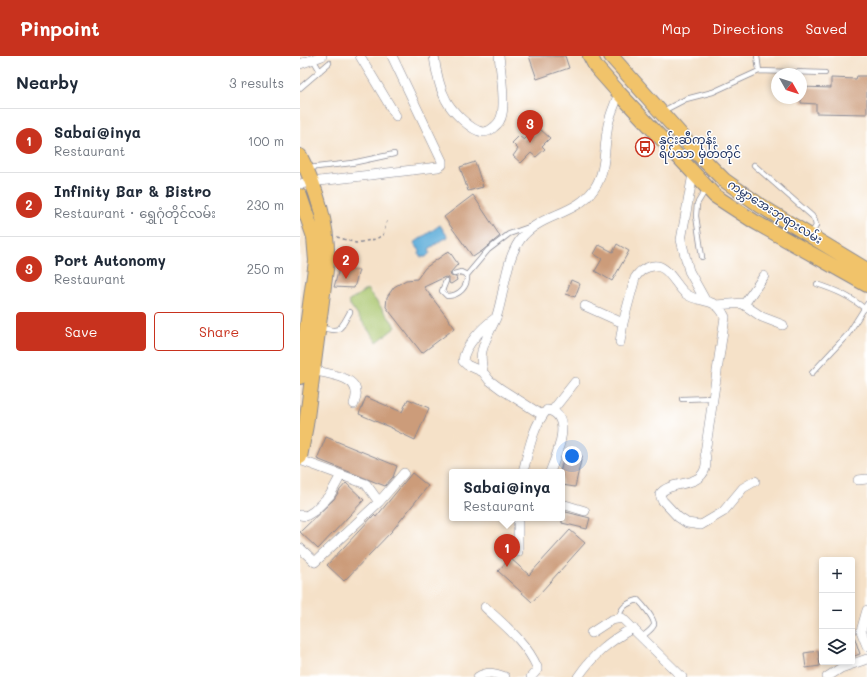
<!DOCTYPE html>
<html lang="en">
<head>
<meta charset="utf-8">
<style>
  body { margin:0; font-family:Mali,"Noto Sans Myanmar",sans-serif; background:#f2f2f3; color:#1f2937 }
  .controls { position:absolute; right:12px; bottom:12px; display:grid; overflow:hidden; border-radius:4px; box-shadow:0 2px 6px #0003 }
  .controls button { width:36px; height:36px; display:grid; place-items:center; padding:0; border:0; border-bottom:1px solid #e0e1e3; background:#fff; color:#1f2937; font:20px sans-serif }
  .compass { position:absolute; left:471px; top:12px; width:36px; height:36px; border-radius:50%; background:#fff; box-shadow:0 2px 6px #0003; rotate:129deg }
  .you { position:absolute; left:272px; top:400px; width:14px; height:14px; margin:-10px; border:3px solid #fff; border-radius:50%; background:#1a73e8; box-shadow:0 0 0 6px #1a73e833 }
  .badge { display:grid; place-items:center; width:26px; height:26px; border-radius:50%; background:#c8321e; color:#fff; font-size:13px; font-weight:700 }
  .pin { position:absolute; translate:-50% -33px; filter:drop-shadow(0 1px 2px #0008) }
  .pin::after { content:''; position:absolute; top:21px; width:14px; height:12px; background:inherit; clip-path:polygon(0 0,100% 0,50% 100%) }
  .popup { position:absolute; left:149px; top:413px; width:116px; height:52px; box-sizing:border-box; display:grid; place-content:center; border-radius:4px; background:#fff; filter:drop-shadow(0 1px 3px #0005); font-size:13px; white-space:nowrap; color:#747a83 }
  .popup b { font-size:15px; color:#1f2937 }
  .popup::after { content:''; position:absolute; left:50%; top:100%; margin-left:-8px; border:8px solid transparent; border-top-color:#fff }
  .list { margin:0; padding:0; list-style:none }
  h2 { display:flex; justify-content:space-between; align-items:center; height:52px; margin:0; padding:0 16px; font-size:17px }
  h2 small { font-size:13px; font-weight:400; color:#747a83 }
  .list li { display:grid; grid-template-columns:26px 1fr auto; gap:12px; align-items:center; box-sizing:border-box; height:64px; padding:0 16px; border-top:1px solid #e0e1e3 }
  .list b { display:block; font-size:15px; white-space:nowrap }
  .list p { margin:0; font-size:13px; white-space:nowrap; color:#747a83 }
  .list em { font-size:13px; font-style:normal; color:#747a83 }
  .actions { display:flex; gap:8px; padding:12px 16px }
  .actions a { flex:1; padding:9px 0; border:1px solid #c8321e; border-radius:4px; text-align:center; font-size:14px; color:#c8321e }
  .actions .main { background:#c8321e; color:#fff }
  .icon { flex:none; width:22px; height:22px; fill:none; stroke:currentColor; stroke-width:2; stroke-linecap:round; stroke-linejoin:round }
  .map { position:relative; flex:none; width:567px; height:621px; overflow:hidden }
  header { display:flex; align-items:center; gap:24px; box-sizing:border-box; height:56px; padding:0 20px; background:#c8321e; color:#fff }
  header strong { font-size:19px }
  nav { display:flex; gap:22px; margin-inline-start:auto; font-size:14px }
  main { display:flex }
  aside { flex:1; background:#fff }
  .map>svg:first-child { display:block }
</style>
</head>
<body>
<header>
<strong>Pinpoint</strong>
<nav><a>Map</a><a>Directions</a><a>Saved</a></nav>
</header>
<main>
<aside>
<h2>Nearby<small>3 results</small></h2>
<ul class="list">
<li><span class="badge">1</span><div><b>Sabai@inya</b><p>Restaurant</p></div><em>100 m</em></li>
<li><span class="badge">2</span><div><b>Infinity Bar &amp; Bistro</b><p>Restaurant · ရွှေဂုံတိုင်လမ်း</p></div><em>230 m</em></li>
<li><span class="badge">3</span><div><b>Port Autonomy</b><p>Restaurant</p></div><em>250 m</em></li>
</ul>
<div class="actions"><a class="main">Save</a><a>Share</a></div>
</aside>
<div class="map">
<svg width="567" height="621" viewBox="0 0 567 621">
  <rect width="100%" height="100%" fill="#fff"/>
  <filter id="ink" filterUnits="userSpaceOnUse"><feTurbulence type="fractalNoise" baseFrequency=".025" numOctaves="2"/><feDisplacementMap in="SourceGraphic" scale="8" xChannelSelector="R" yChannelSelector="G"/><feConvolveMatrix kernelMatrix="1 2 1 2 8 2 1 2 1" color-interpolation-filters="sRGB"/></filter>
  <filter id="wash" filterUnits="userSpaceOnUse"><feTurbulence type="fractalNoise" baseFrequency=".012" numOctaves="4" result="noise"/><feDisplacementMap in="SourceGraphic" scale="16" xChannelSelector="R" yChannelSelector="G"/><feGaussianBlur stdDeviation="0.9" result="paint"/><feColorMatrix in="noise" values="0 0 0 0 0 0 0 0 0 0 0 0 0 0 0 0 0 1.4 0 .05"/><feComposite in="paint" operator="in"/></filter>
  <g filter="url(#wash)">
    <rect width="100%" height="100%" fill="#f5e1c8"/>
    <path fill="#a7c46b" stroke="#617a64" d="M67,233L96,271L77,286L48,246Z"/>
    <path fill="#60afda" stroke="#3e6f9c" d="M140,169L148,181L139,186L129,193L130,197L126,201H121L119,198L120,195L114,187Z"/>
    <g id="blocks">
      <path fill="#cc9c7a" d="M229,0H265L269,12L237,23Z
        M557,20H567V58L516,57V48L501,47V31L531,32V22L556,23Z
        M240,73L250,82L242,90L245,93L236,101L231,97L221,107L213,100L218,93L212,87L219,80L224,84L230,78L232,79Z
        M175,106L183,131L168,135L160,111Z
        M173,139L200,180L182,195L173,201L144,161Z
        M317,188L329,195L312,225L295,215L302,203L294,198L299,189L313,196Z
        M149,195L158,208L150,217L151,220L156,221L157,224L151,228L149,227V222L145,221L124,231L155,272L122,297L86,251L87,241L94,231L106,224L117,223L125,212Z
        M39,213L59,214L54,232L34,231Z
        M271,224L280,228L275,241L266,238Z
        M66,341L102,356L108,343L129,352L115,384L94,374V373L59,358Z
        M26,381L97,410L93,421L85,430L17,403Z
        M266,395L282,400L275,431L262,429V416H260Z
        M112,417L128,430L92,475L44,525L27,509L74,459L76,461Z
        M46,427L64,444L18,493L0,476L34,443L40,434Z
        M262,455L290,462L287,473L262,467Z
        M270,474L285,487L232,546L198,515L210,502L229,519Z
        M553,577L560,598L552,601V578Z
        M518,595L520,610L506,612L504,597Z"/>
    </g>
  </g>
  <g filter="url(#ink)">
    <use href="#blocks" fill-opacity="0" stroke="#888893" stroke-width="1"/>
    <g fill="none" stroke-linecap="round" stroke-linejoin="round">
      <g stroke="#888893" stroke-width="6">
        <path id="lane" d="M457,0L459,15
          M13,3L20,15
          M0,32L29,7
          M363,55L386,43L413,36L459,15L525,17
          M454,109L512,160L515,165L516,170L511,178
          M8,112L52,107L94,98
          M402,201L396,160L397,148L406,133
          M154,218L161,216L167,219
          M146,225L142,235L147,240C159,240 168,231 167,219L188,194L209,178L229,171
          M517,228C535,234 550,240 565,253
          M20,271C41,278 40,273 50,256
          M512,317L548,278L567,248
          M382,343L413,342
          M319,563C320,551 327,547 338,544C342,548 355,563 354,569C352,574 345,578 342,581"/>
      </g>
      <g stroke="#888893" stroke-width="10">
        <path id="street" d="M60,0L96,60
          M134,0C136,15 139,31 146,44C151,54 171,75 183,76C187,76 191,74 194,71C198,68 201,64 202,58C205,45 201,15 199,0
          M0,8L22,0
          M393,118L381,184L389,215L405,244
          M0,128L11,126L138,111L142,109V105L92,0
          M443,248L462,261L483,269
          M415,249L445,247L464,220
          M285,250L323,267
          M194,263C183,271 164,290 163,305L167,309L183,316L189,324L201,333L242,359
          M320,286L323,267L335,222C338,217 342,213 349,211C367,204 375,230 386,238C400,248 416,240 425,261L405,397C406,402 407,408 405,413C399,432 370,424 360,438L362,444L378,461L387,467L401,469L423,456L443,432L455,425
          M13,314C33,320 65,320 54,348
          M183,316C182,309 180,302 182,295C185,283 191,273 196,262C205,237 205,199 224,179C243,158 277,158 294,133C306,116 304,94 307,75C308,62 315,49 319,37
          M252,355L275,326
          M0,404L66,428L79,446
          M223,416C228,397 233,369 247,354C275,358 256,401 250,416
          M558,424L567,423
          M262,448L285,455
          M0,459L6,460L14,455L30,439L41,419
          M218,462V496
          M0,492L15,506L79,446L104,417
          M185,551C205,570 226,586 237,611V614L231,621
          M567,554L561,575L567,590
          M291,577L311,564L322,562L382,621
          M178,621C187,615 195,617 205,621
          M278,621C293,599 309,585 333,572
          M527,621L541,612L567,603"/>
      </g>
      <g stroke="#888893" stroke-width="16">
        <path id="primary" d="M290,0L296,11L319,37L415,140L455,166L567,229
          M311,0L399,99L424,124L461,150L567,214
          M0,100C16,131 29,171 27,206L6,369L0,401
          M0,140L14,181L16,205L0,321"/>
      </g>
      <path stroke="#888893" stroke-width="1.5" stroke-dasharray="3 3" stroke-linecap="butt" d="M37,181L56,187L76,183L83,179L87,165"/>
      <use href="#lane" stroke="#fff" stroke-width="4.5"/>
      <use href="#street" stroke="#fff" stroke-width="9"/>
      <use href="#primary" stroke="#f1c36a" stroke-width="14"/>
    </g>
  </g>
  <defs>
    <g id="bus-ring" transform="scale(1)"><circle r="9.5" fill="#fff" stroke="#c8321e" stroke-width="1.5"/><path d="M-5-6H5V4H4V6H2V4H-2V6H-4V4H-5ZM-3.5-4V0h7V-4ZM-3.5 1.2v1.5H-2V1.2ZM2 1.2v1.5H3.5V1.2Z" fill="#c8321e"/></g>
  </defs>
  <g fill-rule="evenodd">
    <use href="#bus-ring" x="345" y="91"/>
  </g>
  <g text-anchor="middle" stroke-width="3" stroke-linejoin="round" paint-order="stroke">
    <g font-size="12" fill="#1b2f5e" stroke="#fff" text-anchor="start">
      <text x="359" y="88">နှင်းဆီကုန်း<tspan x="359" dy="14">ရိပ်သာ မှတ်တိုင်</tspan></text>
    </g>
    <g font-size="12" fill="#1b2f5e" stroke="#fff">
      <text transform="translate(475 156) rotate(32)" y="4">ကမ္ဘာအေးဘုရားလမ်း</text>
    </g>
  </g>
</svg>
<div class="controls">
<button>+</button>
<button>−</button>
<button><svg class="icon" aria-label="layers" viewBox="0 0 24 24"><path d="M12 4l9 5-9 5-9-5zM3 14l9 5 9-5"/></svg></button>
</div>
<svg class="compass" viewBox="-18 -18 36 36"><path d="M0-13l5 13h-10z" fill="#e53935"/><path d="M0 13l5-13h-10z" fill="#747a83"/></svg>
<div class="you"></div>
<div class="pin badge" style="left:207px;top:511px">1</div>
<div class="popup"><b>Sabai@inya</b>Restaurant</div>
<div class="pin badge" style="left:46px;top:223px">2</div>
<div class="pin badge" style="left:230px;top:87px">3</div>
</div>
</main>
</body>
</html>
